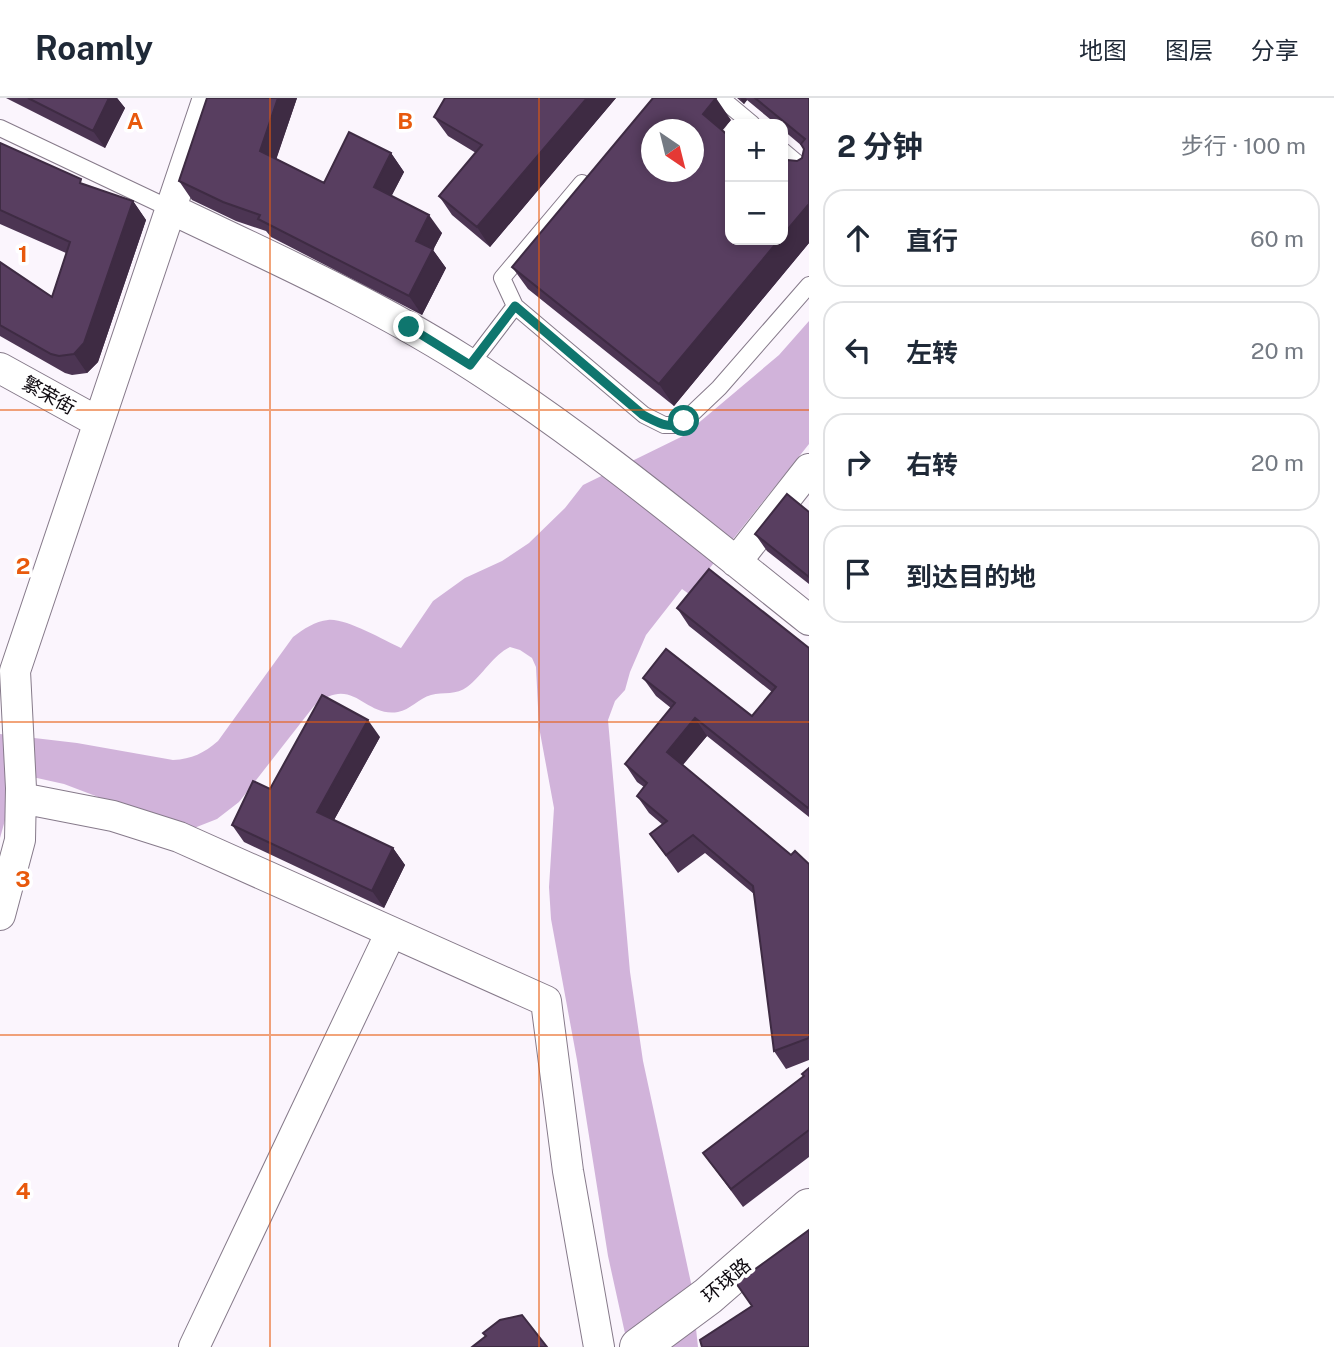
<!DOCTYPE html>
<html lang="zh">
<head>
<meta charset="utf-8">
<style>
  body { margin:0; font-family:"Public Sans","Noto Sans SC",sans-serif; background:#f6f6f7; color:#1f2937 }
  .controls { position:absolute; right:21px; top:21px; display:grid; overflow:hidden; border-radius:14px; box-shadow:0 4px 10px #0003 }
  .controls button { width:63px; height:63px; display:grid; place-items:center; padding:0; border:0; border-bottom:2px solid #e0e1e3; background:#fff; color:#1f2937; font:35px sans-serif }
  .compass { position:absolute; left:641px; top:21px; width:63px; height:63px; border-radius:50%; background:#fff; box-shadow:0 4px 10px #0003; rotate:145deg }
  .stop { position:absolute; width:21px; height:21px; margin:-16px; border:5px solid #0f766e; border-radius:50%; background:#fff }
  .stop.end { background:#0f766e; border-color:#fff; box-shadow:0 2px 7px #0008 }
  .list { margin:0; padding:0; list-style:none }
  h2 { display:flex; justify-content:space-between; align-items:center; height:91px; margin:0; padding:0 28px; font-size:30px }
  h2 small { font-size:23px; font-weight:400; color:#747a83 }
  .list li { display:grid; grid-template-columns:46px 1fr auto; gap:21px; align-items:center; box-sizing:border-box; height:98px; margin:0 14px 14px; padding:0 14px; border:2px solid #e0e1e3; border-radius:21px }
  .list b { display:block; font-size:26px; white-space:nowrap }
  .list em { font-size:23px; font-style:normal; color:#747a83 }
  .icon { flex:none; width:38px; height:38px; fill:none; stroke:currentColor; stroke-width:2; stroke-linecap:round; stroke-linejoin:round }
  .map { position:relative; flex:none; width:809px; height:1249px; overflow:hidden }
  header { display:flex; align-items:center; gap:42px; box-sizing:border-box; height:98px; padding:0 35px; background:#fff; border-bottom:2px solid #e0e1e3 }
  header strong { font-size:33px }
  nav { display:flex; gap:38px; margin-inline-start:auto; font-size:24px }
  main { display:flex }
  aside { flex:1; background:#fff }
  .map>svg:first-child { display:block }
</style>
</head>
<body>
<header>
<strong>Roamly</strong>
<nav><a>地图</a><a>图层</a><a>分享</a></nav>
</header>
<main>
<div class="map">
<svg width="809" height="1249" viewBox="0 0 809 1249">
  <rect width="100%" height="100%" fill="#fbf5fd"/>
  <path fill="#d1b3da" d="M809,223V346L689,496L682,491L646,537L630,574L625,592L615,603L608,622L630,874L643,963L691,1185L698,1249H628L608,1158L577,962L551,821L549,789L554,710L539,629L536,569L532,560L520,552L510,549C493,557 483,577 467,589C457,597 443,594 431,597C419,600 410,612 398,614C364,620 353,575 314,608L239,704L217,721L189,732L180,730L64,686L37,680L16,683L0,740V636L77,645L173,662C192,661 204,655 218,643L293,539C304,531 315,523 328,522C346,520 383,542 401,550L433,503L465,480L502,463L529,445L565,410L583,387L683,338L779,257Z"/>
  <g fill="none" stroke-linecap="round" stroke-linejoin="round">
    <g stroke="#867a8a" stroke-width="18">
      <path id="service" d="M721,0L752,26
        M0,30L171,111
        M783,53L809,75
        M582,85L502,180L515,208L644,317L664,327H680L719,290L809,187
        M470,267L515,208"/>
    </g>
    <g stroke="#867a8a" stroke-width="32">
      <path id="minor" d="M171,111C269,158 370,203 462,261C584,338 696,432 809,522
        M0,270L98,324
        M736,464L809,371
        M21,700L113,718L179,739L546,903L568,1073L599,1249
        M0,817L20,742L21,690L15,573L208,0
        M194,1249L391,834"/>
    </g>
    <g stroke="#867a8a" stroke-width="40">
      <path id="tertiary" d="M639,1249L708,1198L809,1110"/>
    </g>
    <use href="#service" stroke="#fff" stroke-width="16"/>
    <use href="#minor" stroke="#fff" stroke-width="30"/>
    <use href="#tertiary" stroke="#fff" stroke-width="38"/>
  </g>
  <path fill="#4c3553" d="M6,0H117L125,10L105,50Z
    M207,0H297L276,61L324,85L391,55L404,74L391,98L442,135L433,152L446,170L422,217L271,139L266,133L236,123L192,102L179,83Z
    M616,0L490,149L452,117L439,98L476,55L448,38L434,19Z
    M737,0H809V145L674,308L528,191L512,169L731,22L722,32L730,142L797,63L802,60L804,51L802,48L783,32V26H776L747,2L744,6Z
    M0,45L86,88L133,103L146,122L98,264L87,275L72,277L65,275L0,238V164L52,199L66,155L0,126Z
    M809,414V486L767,453L755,436Z
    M677,510L809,550V719L707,638L683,667L791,757L809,766V962L786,971L774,953L754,796L705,755L678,775L650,736L663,727L649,715L637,698L644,689L637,684L625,666L671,610L656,598L643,580L752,618L772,594L689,528Z
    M380,639L334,722L393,750L405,767L384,810L244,744L232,727L270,691Z
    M809,970V1059L743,1109L703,1055L804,979Z"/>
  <path fill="#3e2b43" d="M109,0H117L125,10L105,50L93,33Z
    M278,0H297L273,71L260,53Z
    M587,0H616L490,149L477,129Z
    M716,0L731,22L718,38L703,16Z
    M740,0H746L747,2L744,6Z
    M391,55L404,74L387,107L374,89Z
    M133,103L146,122L98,264L87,275L74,256Z
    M809,106V145L674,308L659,286L779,142H783V137Z
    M429,117L442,135L433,152L446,170L422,217L409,198L416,143Z
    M695,620L707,638L679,671L667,654Z
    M368,622L380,639L329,731L317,714Z
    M393,750L405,767L384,810L372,793Z"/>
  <path fill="#583e60" stroke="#3e2b43" stroke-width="2" fill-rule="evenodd" d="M28,0H109L93,33Z
    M207,0H278L260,53L324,85L349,34L391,55L374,89L429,117L416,143L433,151L409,198L258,121L260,117L223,104L179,83Z
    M445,0H587L477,129L439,98L482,47L434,19Z
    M653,0H716L703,16L730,39V142H779L659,286L512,169ZM652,32H694V74H652Z
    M755,0H809V106L783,137V68L788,62L797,63L802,60L804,51L801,46L805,41Z
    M0,45L81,81L80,85L133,103L84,245L74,256L59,258L51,256L0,227V164L52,199L70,144L0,112Z
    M787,396L809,414V479L755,436Z
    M709,471L809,550V708L808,710L695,620L667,654L791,757L795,753L809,766V940L774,953L753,788L693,737L666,757L650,736L667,723L637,698L647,685L625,666L675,605L643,580L666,551L752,618L776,589L677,510Z
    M322,597L368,622L317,714L393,750L372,793L232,727L253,683L270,691Z
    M809,970V1032L731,1091L703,1055L804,978L802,976Z
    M809,1132V1249H702L700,1242L752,1208L736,1185Z
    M522,1217L547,1249H472L486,1238L483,1235L500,1222Z"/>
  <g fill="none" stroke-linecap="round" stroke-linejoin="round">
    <path stroke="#0f766e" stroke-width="9" d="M409,229L470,267L515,208L643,317C657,324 670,333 684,323"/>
  </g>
  <path fill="none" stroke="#e8590c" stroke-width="2" stroke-opacity="0.55" d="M270,0V1249M539,0V1249M0,312H809M0,624H809M0,937H809"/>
  <g text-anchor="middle" stroke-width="7" stroke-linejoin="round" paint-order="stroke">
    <g font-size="19" fill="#0f0a10" stroke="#fff">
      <text transform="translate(49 297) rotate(29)" y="7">繁荣街</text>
      <text transform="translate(726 1182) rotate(-40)" y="7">环球路</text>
    </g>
  </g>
  <g font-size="23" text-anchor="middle" font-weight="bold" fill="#e8590c" stroke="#fff" stroke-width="7" stroke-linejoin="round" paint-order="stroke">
    <text x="135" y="31">A</text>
    <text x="405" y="31">B</text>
    <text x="23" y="164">1</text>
    <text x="23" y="476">2</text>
    <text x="23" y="789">3</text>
    <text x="23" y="1101">4</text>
  </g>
</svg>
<div class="controls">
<button>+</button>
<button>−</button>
</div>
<svg class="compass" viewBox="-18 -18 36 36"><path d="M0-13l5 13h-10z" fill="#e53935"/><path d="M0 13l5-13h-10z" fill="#747a83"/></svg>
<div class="stop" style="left:684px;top:323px"></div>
<div class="stop end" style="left:409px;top:229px"></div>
</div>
<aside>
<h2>2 分钟<small>步行 · 100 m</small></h2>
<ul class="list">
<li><svg class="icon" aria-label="ahead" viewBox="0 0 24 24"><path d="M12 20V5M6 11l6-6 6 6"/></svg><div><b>直行</b></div><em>60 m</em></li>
<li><svg class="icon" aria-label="left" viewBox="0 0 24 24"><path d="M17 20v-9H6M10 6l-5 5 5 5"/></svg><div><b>左转</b></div><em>20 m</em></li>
<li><svg class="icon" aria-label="right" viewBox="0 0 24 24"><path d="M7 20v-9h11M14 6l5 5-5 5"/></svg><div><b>右转</b></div><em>20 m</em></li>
<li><svg class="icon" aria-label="arrive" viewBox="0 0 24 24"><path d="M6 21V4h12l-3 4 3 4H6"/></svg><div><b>到达目的地</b></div></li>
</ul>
</aside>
</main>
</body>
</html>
